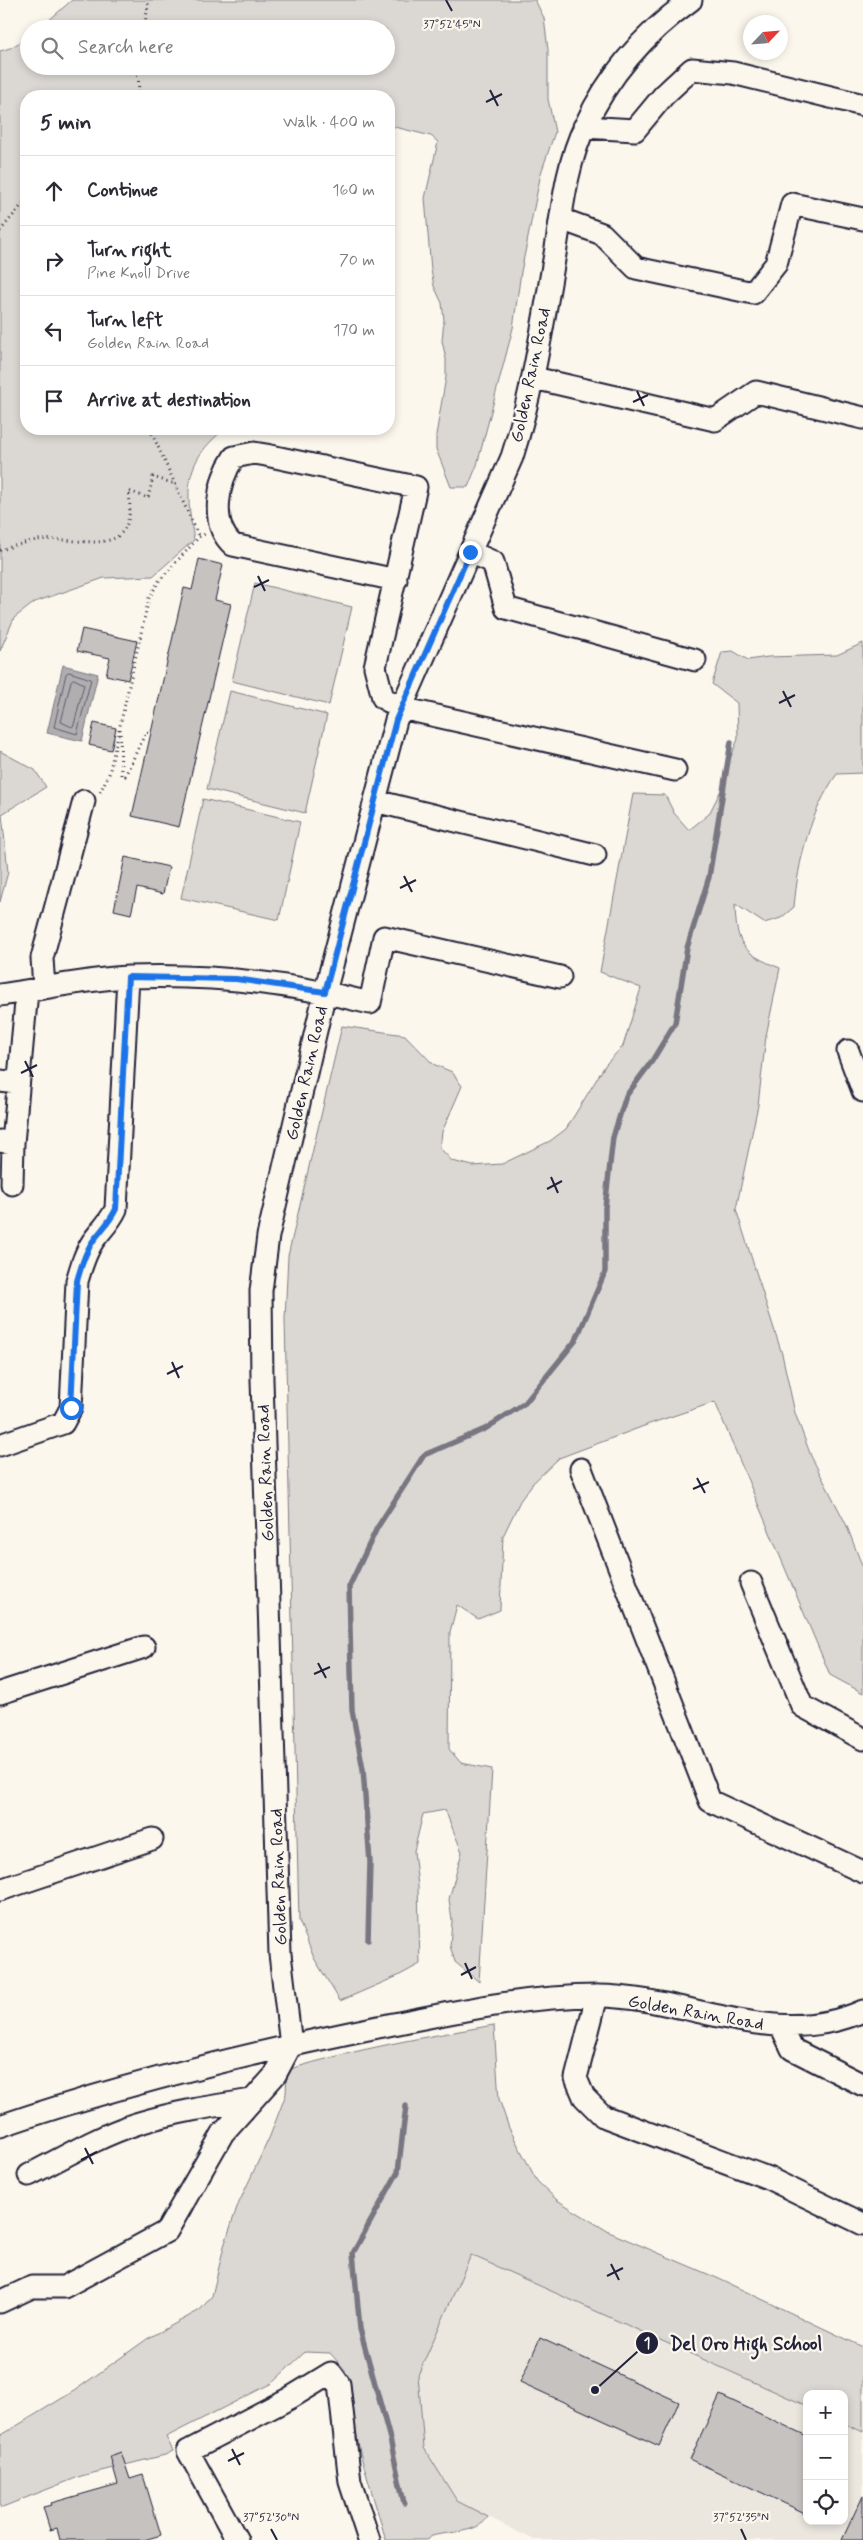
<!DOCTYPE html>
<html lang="en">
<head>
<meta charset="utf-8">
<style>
  body { margin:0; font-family:Mynerve,sans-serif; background:#f7f7f7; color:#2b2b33 }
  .controls { position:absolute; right:15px; bottom:15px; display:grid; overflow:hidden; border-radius:10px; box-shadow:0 2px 8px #0003 }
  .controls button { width:45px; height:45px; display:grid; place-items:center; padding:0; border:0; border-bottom:1px solid #e1e1e2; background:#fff; color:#2b2b33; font:25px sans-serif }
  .compass { position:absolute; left:743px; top:15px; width:45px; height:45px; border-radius:50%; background:#fff; box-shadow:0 2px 8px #0003; rotate:64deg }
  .stop { position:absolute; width:15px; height:15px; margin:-11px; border:4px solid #1a73e8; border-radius:50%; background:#fff }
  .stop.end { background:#1a73e8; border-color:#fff; box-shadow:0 1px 5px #0008 }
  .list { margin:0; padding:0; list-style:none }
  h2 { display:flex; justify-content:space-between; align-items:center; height:65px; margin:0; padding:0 20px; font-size:21px }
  h2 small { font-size:16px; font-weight:400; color:#7c7c81 }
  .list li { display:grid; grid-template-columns:32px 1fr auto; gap:15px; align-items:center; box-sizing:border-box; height:70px; padding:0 20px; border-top:1px solid #e1e1e2 }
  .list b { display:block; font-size:19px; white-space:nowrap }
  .list p { margin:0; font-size:16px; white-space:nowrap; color:#7c7c81 }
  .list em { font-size:16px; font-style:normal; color:#7c7c81 }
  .icon { flex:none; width:28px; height:28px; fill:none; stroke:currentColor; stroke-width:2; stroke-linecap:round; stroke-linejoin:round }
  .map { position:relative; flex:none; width:863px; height:2540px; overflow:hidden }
  .search { position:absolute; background:#fff; box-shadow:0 2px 8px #0003; left:20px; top:20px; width:375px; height:55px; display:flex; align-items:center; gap:12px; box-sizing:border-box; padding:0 18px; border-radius:28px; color:#7c7c81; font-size:19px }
  .panel { position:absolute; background:#fff; box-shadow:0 2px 8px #0003; left:20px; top:90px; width:375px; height:345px; border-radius:20px }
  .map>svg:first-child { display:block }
</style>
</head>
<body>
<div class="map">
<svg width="863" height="2540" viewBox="0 0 863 2540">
  <rect width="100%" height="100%" fill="#fbf7ec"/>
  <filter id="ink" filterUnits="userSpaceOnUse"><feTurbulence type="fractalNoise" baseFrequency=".02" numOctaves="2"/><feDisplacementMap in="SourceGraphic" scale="10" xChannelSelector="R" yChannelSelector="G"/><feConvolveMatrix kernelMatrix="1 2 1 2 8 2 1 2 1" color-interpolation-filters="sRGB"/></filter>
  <g filter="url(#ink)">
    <path fill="#ebe7df" d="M471,2255L807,2406V2521H844V2423L863,2432V2540H534L457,2501L424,2448L418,2374Z"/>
    <path fill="#dbd8d3" stroke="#7e7d87" d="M72,0H535L544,18L548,50V99L555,132L541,173L521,272L513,328L477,465L468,487H451L436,449V435L446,377V359L442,341L444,320L442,303L434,286L431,270L425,198L438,142L431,136L391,126L389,129V96H26V429H225C182,462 186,492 194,540L153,576L104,578L35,602L14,618L0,651V51L10,48L29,37V66H386V29H39Z
      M255,583L352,607L329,705L232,681Z
      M863,643V773L837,774C810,812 798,861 794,907L781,918L764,923L735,904C736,944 742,953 780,968L766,1036L758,1105L736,1209L782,1354L795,1413L811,1456L846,1524L863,1568V1693L830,1675L715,1402L652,1423L559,1458L533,1483L520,1501L503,1536L500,1610L478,1619L457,1605L450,1632L449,1749L461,1763L492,1769L479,1982L455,1962L450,1946L452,1921L449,1899L462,1852L445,1810L423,1814L414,1851L418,1886L420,1964L398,1976L340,2001L314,1958L299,1921L285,1319L288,1256L342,1026L405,1035L433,1064L452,1072L462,1086L442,1132L440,1148L452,1161L473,1166L502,1164L550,1141L566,1129L606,1064L623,1046L641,988L600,972L633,794L665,795L674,813L689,830L709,814L723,786L730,759L738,739L737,703L712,684L722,652L733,651L748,660L768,657L837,655Z
      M230,691L327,715L305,813L207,789Z
      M0,751L35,770L46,787L2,814L8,872L0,902Z
      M203,799L300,822L279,920L181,898Z
      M494,2025L499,2099L509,2128L537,2181L557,2200L609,2232L717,2278L863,2347V2432L844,2423V2394H807V2406L471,2255L418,2375L424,2448L457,2501L488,2517C477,2534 450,2531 432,2536L426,2540H386L360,2453L345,2370L330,2353L305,2352L272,2383L166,2437L173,2451L165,2455L81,2476L0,2508V2436L74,2391L147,2339L200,2310L212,2296L224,2246L237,2207L270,2136L286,2094L287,2070C355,2049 424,2037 494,2025Z"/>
    <path fill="#b1aeb0" stroke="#787681" d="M63,665L98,674L82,741L47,733Z"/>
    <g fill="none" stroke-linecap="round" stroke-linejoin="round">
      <path stroke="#5b5a6a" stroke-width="1" d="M69,672L91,679L77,734L54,727L66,674Z
        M74,679L84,684L74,725L72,727L61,722L71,681Z"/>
      <path stroke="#787681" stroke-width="5.5" d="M368,1940L370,1862L363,1769L352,1710L349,1587L377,1528L424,1455L485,1429L525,1403L576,1340L605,1272V1208L613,1137L626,1096L652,1061L675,1023L687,948L709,877L731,742
        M404,2503L390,2439L360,2329L353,2253L398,2172L406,2106"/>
    </g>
    <path fill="#c6c2c0" stroke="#22223b" d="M199,559L223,565L215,600L231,604L179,827L132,816L184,588L192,590Z
      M82,629L137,641L128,680L106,675L110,658L77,651Z
      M94,723L116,728L111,750L89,745Z
      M125,857L169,867L163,894L137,888L131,914L114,910Z
      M540,2338L679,2402L659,2446L520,2382Z
      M720,2395L807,2436V2514L690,2459Z
      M121,2452L130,2479L143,2475L161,2535L144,2540H60L57,2528L50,2530L43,2507L52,2505L51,2503L118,2484L110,2456Z
      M863,2495V2540H842Z"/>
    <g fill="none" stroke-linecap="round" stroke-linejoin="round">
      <g stroke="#22223b" stroke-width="25">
        <path id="minor" d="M584,127L635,130L664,95L692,69L733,73L863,105
          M561,219L602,234L636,268L753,293L776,264L792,204L863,219
          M534,378L715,420L756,392L863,418
          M470,552L493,562L506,608L695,660
          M396,580L233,545C209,524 218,481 234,457L254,453L266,455L416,487L375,667L383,698L401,708L675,770
          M375,801L595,855
          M44,988L42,958L84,801
          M0,995C42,989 86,979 128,977C210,974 291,983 370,1003L384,937L560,977
          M848,1051L863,1091
          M0,1081L18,1083
          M0,1141L13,1143L27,991
          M12,1184L13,1143
          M0,1445L63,1423L71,1408L77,1281C81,1267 85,1253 93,1241C101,1230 110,1222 116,1209L128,977
          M581,1469L710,1801L863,1872
          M751,1583L802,1706L863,1739
          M0,1693L144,1647
          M0,1890L152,1839
          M597,1996L576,2078L584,2097L603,2116L768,2178L863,2224
          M781,2026L792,2049L863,2085
          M0,2126C123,2084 250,2053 378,2027C450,2013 523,1996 597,1996C688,1996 773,2051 863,2011
          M29,2175C64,2157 99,2136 136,2124C174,2112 213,2106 252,2100
          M0,2302L32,2287H64L167,2231L223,2133L275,2075L291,2045L280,1954L262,1380L261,1291L268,1236L325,992L396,720L512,457C533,391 543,323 555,254C562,212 566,165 585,126C609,74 645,33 691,0
          M237,2540L188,2451L290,2398L331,2373L339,2384L350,2482L369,2540"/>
      </g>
      <path stroke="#22223b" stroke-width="3" stroke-dasharray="1 4" stroke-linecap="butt" d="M144,29L149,0
        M138,66L139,96
        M0,231L26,200
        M150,429L199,537
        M0,550C12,547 25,542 37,540C82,535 137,565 129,491L148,498L153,477L175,484
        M120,729L121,775L125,776L146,732L151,733
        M100,792L109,774L149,598L159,581L199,537L205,534"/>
      <use href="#minor" stroke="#fbf7ec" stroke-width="21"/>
    </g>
  </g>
  <g fill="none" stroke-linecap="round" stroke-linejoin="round" filter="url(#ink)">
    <path stroke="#1a73e8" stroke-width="6" d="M71,1408L77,1281C81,1267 85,1253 93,1241C101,1230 110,1222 116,1209L128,977L236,979L325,992L396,720L470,552"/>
  </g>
  <path fill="none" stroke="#22223b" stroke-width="2" d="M446,0L452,11M490,90L498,106M486,102L502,94M637,391L644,406M633,402L648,395M258,576L265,591M254,587L269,580M783,691L791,707M779,703L795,695M404,876L412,892M400,888L416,880M25,1061L33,1077M21,1073L37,1065M551,1177L558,1193M547,1189L562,1181M172,1362L179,1378M167,1374L183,1366M697,1478L705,1493M693,1489L709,1482M318,1663L326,1678M314,1674L330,1667M465,1963L472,1979M461,1975L476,1967M85,2148L93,2164M81,2160L97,2152M611,2264L619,2280M607,2276L623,2268M232,2449L240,2465M228,2461L244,2453M271,2529L277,2540M741,2529L746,2540"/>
  <g text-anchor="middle" stroke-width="4.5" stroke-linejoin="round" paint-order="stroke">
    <g font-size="18" fill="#22223b" stroke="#fbf7ec">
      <text transform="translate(530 375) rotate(-78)" y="6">Golden Rain Road</text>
      <text transform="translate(306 1073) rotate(-77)" y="6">Golden Rain Road</text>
      <text transform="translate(265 1473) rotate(-92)" y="6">Golden Rain Road</text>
      <text transform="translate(278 1877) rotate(-92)" y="6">Golden Rain Road</text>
      <text transform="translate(696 2012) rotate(10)" y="6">Golden Rain Road</text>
    </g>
  </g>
  <g font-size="12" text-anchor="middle" fill="#22223b" stroke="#fbf7ec" stroke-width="4.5" stroke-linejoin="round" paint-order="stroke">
    <text x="452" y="28">37°52'45"N</text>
    <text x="271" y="2521">37°52'30"N</text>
    <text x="741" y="2521">37°52'35"N</text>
  </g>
  <path fill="none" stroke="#22223b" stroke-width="2" d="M595 2390L647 2343"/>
  <g fill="#22223b" stroke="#fbf7ec" stroke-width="2">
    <circle cx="595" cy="2390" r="5"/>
    <circle cx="647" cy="2343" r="12"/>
  </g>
  <g font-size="15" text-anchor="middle" font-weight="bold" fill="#fff">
    <text x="647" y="2348">1</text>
  </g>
  <g font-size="19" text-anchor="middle" font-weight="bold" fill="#22223b" stroke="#fbf7ec" stroke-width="4.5" stroke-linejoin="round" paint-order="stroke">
    <text x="746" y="2350">Del Oro High School</text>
  </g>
</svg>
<div class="controls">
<button>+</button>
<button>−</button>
<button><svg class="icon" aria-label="locate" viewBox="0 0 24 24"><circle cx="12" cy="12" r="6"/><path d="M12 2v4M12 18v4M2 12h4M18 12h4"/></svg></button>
</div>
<svg class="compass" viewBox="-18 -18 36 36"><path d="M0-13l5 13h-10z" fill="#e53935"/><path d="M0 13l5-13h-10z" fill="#7c7c81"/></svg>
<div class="stop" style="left:71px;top:1408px"></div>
<div class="stop end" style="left:470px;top:552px"></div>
<div class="search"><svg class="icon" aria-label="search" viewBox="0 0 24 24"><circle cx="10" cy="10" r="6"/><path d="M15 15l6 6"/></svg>Search here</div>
<section class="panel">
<h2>5 min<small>Walk · 400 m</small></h2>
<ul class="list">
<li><svg class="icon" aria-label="ahead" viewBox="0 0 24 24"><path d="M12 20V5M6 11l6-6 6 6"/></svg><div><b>Continue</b></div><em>160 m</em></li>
<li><svg class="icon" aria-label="right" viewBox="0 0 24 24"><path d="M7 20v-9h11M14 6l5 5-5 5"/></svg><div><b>Turn right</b><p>Pine Knoll Drive</p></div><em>70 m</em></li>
<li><svg class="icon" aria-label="left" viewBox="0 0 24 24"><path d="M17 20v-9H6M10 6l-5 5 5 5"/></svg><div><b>Turn left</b><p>Golden Rain Road</p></div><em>170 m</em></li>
<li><svg class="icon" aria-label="arrive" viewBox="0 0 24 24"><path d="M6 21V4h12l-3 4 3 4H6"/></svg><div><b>Arrive at destination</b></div></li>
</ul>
</section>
</div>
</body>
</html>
